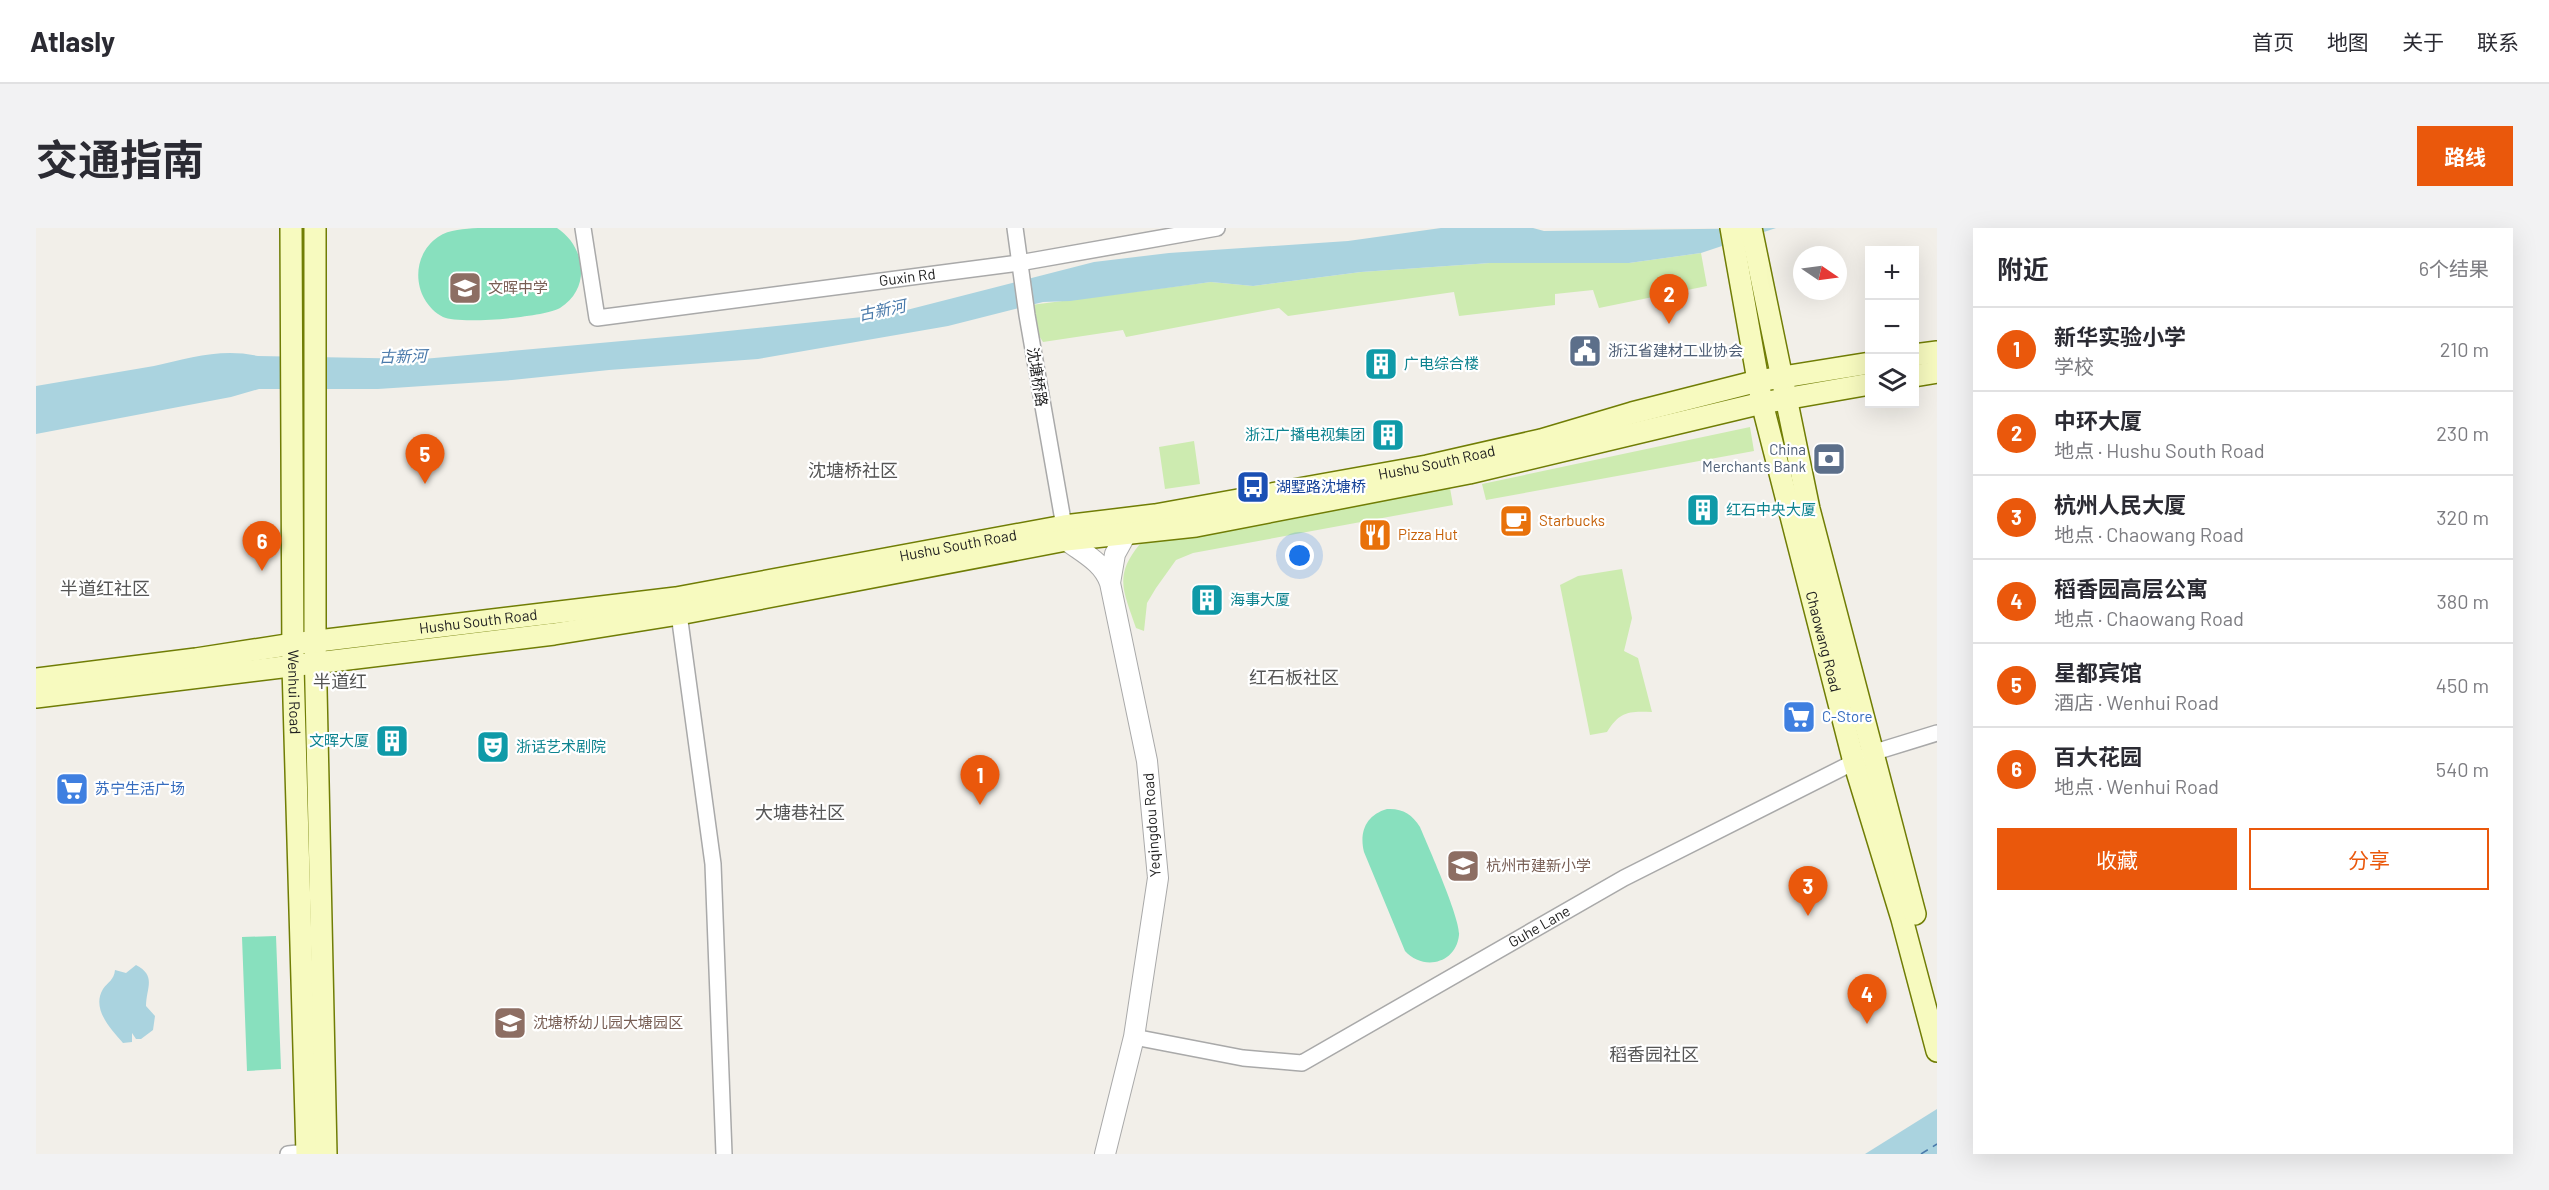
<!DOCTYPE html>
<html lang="zh">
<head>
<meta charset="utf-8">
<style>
  body { margin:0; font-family:Barlow,"Noto Sans SC",sans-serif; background:#f2f2f3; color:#2b2b33 }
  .controls { position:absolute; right:18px; top:18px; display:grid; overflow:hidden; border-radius:0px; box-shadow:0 6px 24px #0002 }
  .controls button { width:54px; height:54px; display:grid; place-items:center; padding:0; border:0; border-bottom:2px solid #e1e1e2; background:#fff; color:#2b2b33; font:30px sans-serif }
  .compass { position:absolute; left:1757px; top:18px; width:54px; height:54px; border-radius:50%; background:#fff; box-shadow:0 6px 24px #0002; rotate:103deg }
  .you { position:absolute; left:1264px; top:328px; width:21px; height:21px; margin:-15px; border:4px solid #fff; border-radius:50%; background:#1a73e8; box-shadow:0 0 0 9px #1a73e833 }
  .badge { display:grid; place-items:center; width:39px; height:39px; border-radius:50%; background:#ea580c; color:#fff; font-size:20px; font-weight:700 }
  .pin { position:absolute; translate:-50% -50px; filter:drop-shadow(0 2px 3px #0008) }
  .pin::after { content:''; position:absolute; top:32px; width:21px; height:18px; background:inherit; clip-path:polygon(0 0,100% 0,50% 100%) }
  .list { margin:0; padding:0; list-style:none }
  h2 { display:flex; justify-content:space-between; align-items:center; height:78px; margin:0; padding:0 24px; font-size:26px }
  h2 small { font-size:20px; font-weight:400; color:#7c7c81 }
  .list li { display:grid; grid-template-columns:39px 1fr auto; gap:18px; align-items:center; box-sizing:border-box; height:84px; padding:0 24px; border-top:2px solid #e1e1e2 }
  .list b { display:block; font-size:22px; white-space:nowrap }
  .list p { margin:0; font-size:20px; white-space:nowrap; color:#7c7c81 }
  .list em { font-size:20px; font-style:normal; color:#7c7c81 }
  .actions { display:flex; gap:12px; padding:18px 24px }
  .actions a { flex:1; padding:14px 0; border:2px solid #ea580c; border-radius:0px; text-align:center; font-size:21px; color:#ea580c }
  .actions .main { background:#ea580c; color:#fff }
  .icon { flex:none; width:33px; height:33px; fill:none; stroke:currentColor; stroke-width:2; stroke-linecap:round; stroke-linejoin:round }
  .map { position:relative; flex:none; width:1901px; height:926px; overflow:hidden; border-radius:0px }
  header { display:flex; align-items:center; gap:36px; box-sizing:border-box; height:84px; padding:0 30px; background:#fff; border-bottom:2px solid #e1e1e2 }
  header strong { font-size:28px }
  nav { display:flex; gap:33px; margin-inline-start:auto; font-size:21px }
  .intro { display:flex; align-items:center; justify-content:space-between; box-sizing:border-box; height:144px; padding:0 36px }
  h1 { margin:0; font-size:42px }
  .button { padding:15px 27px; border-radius:0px; background:#ea580c; color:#fff; font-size:21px; font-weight:700 }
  main { display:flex; gap:36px; padding:0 36px }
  aside { flex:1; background:#fff; border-radius:0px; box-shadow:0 6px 24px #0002 }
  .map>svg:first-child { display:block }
</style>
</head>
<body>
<header>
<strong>Atlasly</strong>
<nav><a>首页</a><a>地图</a><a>关于</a><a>联系</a></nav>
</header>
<div class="intro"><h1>交通指南</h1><a class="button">路线</a></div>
<main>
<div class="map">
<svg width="1901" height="926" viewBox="0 0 1901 926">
  <rect width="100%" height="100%" fill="#f2efe9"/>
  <path fill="#cdebb0" d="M1665,25L1671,58L1563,80L1557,62L1519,66V77L1423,88L1418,64L1252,88L1243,80L1090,109L1087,102L1007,114L998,100L995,77L1175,54L1217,58L1325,44L1454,35H1593Z
    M1714,199L1718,223L1450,272L1446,256Z
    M1158,213L1164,256L1129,261L1123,219Z
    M1414,260L1417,277L1157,325L1140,332L1120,360L1111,375L1108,403L1100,400C1088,364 1077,348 1104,316Z
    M1586,341L1596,390L1588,423L1602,430L1616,484C1593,483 1584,483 1571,504L1554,507L1524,357L1542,348Z"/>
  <path fill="#88e0be" d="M442,0H521C549,18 556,60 524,80C509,89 424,97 407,89C377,73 373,29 402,9C414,1 428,1 442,0Z
    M1351,581C1366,580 1376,586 1384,599C1392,618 1425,692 1423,707C1420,736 1387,743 1369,723L1328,624C1323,604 1330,587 1351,581Z
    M240,708L245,841L211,843L206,709Z"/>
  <path fill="#aad3df" d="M1405,0H1497L1508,3L1740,0L1665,25L1593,35H1454L1325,44L1217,58L1175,54L1034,73L1007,74L912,98L722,131L573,142L476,152L342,161H223L195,169L0,206V158C39,151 79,145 118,138C154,130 185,120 222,128L387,131L653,107L855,86L1058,34L1133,25L1312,13Z
    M100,737C121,748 110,760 110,778L119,788L117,802L105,811H100L96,805V814L87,815C75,801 55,781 67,761C72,754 78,752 79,742L90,745Z
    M1901,881V926H1829Z"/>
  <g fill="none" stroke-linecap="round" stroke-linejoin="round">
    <path stroke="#4a7aab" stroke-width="1.5" stroke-dasharray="8 6" stroke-linecap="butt" d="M1885,926L1901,916"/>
    <g stroke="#a9a9a9" stroke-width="18">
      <g id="minor">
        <path id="s1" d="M547,0L561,90L983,35L1181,0"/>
        <path d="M979,0L991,87L1028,298"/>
        <path d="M643,386L677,636L688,926"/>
        <path id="s2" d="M1098,809L1207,830L1266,835L1588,650L1836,525L1901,505"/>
        <path d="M252,926L281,923"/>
      </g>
    </g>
    <g stroke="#a9a9a9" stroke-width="22">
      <path id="tertiary" d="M1029,303L1030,312C1047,325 1067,334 1074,355
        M1069,926L1098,809L1122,650L1111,533L1074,355L1079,326L1090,306"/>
    </g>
    <g stroke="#707d05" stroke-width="24">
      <g id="secondary">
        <path id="s3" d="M255,0L257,438L271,926"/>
        <path d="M279,0V414L290,926"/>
        <path id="s4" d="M1695,0L1726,175L1818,534L1866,691L1901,823"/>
        <path d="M1715,0L1773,281L1879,686"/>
        <path d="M1878,127L1901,124"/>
        <path d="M1878,148L1901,144"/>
        <path id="s5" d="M0,451L160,431L257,416L640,370L1028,298L1119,287L1391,238L1505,212L1596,185L1722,153L1834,135"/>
        <path d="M0,469L518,406L643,386L1030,312L1160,298L1433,245L1726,175L1834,156"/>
      </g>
    </g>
    <use href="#minor" stroke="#fff" stroke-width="15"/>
    <use href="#tertiary" stroke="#fff" stroke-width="20"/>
    <use href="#secondary" stroke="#f7fabf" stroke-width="21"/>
  </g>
  <defs>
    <g id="school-square" transform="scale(1.725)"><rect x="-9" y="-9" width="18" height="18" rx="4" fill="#8d6e63" stroke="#fff"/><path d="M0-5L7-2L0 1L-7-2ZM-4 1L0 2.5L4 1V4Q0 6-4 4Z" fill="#fff"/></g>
    <g id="civic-square" transform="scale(1.725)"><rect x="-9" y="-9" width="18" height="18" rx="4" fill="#5c6f8a" stroke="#fff"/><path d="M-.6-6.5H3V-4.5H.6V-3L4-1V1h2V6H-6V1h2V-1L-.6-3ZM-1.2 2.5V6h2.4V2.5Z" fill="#fff"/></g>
    <g id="building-square" transform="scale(1.725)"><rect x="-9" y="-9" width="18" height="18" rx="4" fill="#0f9aa8" stroke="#fff"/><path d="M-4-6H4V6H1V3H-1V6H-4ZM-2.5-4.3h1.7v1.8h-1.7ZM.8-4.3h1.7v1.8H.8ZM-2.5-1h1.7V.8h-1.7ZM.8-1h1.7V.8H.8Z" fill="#fff"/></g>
    <g id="bank-square" transform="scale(1.725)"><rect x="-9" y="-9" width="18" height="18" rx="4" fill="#5c6f8a" stroke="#fff"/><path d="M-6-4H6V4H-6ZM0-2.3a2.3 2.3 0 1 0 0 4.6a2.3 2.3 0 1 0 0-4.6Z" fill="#fff"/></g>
    <g id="bus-square" transform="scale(1.725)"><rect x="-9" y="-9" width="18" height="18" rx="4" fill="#1a4fb4" stroke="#fff"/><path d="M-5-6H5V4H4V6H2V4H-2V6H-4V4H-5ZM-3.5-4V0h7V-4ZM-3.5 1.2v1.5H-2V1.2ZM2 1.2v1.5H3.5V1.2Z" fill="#fff"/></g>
    <g id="cafe-square" transform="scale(1.725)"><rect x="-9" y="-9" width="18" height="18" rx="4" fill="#e8710a" stroke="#fff"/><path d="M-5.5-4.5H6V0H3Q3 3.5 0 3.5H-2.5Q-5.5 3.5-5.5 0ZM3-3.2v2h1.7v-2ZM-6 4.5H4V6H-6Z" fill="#fff"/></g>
    <g id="restaurant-square" transform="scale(1.725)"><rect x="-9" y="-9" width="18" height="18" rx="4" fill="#e8710a" stroke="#fff"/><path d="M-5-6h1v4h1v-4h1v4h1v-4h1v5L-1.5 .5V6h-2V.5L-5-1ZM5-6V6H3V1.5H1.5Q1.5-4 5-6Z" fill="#fff"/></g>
    <g id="supermarket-square" transform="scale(1.725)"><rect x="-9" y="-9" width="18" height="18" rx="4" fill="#3f7fe0" stroke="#fff"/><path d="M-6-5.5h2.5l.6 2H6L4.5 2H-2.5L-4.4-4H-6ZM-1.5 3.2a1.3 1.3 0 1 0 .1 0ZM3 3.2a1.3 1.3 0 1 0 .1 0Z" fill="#fff"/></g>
    <g id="theatre-square" transform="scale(1.725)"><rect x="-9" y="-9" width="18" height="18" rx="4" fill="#0f9aa8" stroke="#fff"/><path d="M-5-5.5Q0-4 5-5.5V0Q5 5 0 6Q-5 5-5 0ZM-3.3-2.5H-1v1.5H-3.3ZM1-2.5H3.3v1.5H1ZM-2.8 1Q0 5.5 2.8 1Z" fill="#fff"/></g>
  </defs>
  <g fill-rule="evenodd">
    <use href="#school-square" x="429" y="60"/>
    <use href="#civic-square" x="1549" y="123"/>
    <use href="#building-square" x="1345" y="136"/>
    <use href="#building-square" x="1352" y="207"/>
    <use href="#bank-square" x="1793" y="231"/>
    <use href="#bus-square" x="1217" y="259"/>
    <use href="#building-square" x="1667" y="282"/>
    <use href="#cafe-square" x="1480" y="293"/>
    <use href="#restaurant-square" x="1339" y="307"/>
    <use href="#building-square" x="1171" y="372"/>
    <use href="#supermarket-square" x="1763" y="489"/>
    <use href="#building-square" x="356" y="513"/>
    <use href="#theatre-square" x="457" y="519"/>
    <use href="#supermarket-square" x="36" y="561"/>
    <use href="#school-square" x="1427" y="638"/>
    <use href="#school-square" x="474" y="795"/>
  </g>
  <g text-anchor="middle" stroke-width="4.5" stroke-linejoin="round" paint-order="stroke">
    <g font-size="15" fill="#222" stroke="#fff">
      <text dy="5" stroke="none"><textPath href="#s1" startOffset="404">Guxin Rd</textPath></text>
      <text transform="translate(1001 149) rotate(81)" y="5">沈塘桥路</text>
      <text dy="5" stroke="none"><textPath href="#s5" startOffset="1418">Hushu South Road</textPath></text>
      <text dy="5" stroke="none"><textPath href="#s5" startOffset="932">Hushu South Road</textPath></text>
      <text dy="5" stroke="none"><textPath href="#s5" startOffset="446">Hushu South Road</textPath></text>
      <text dy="5" stroke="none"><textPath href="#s4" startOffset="424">Chaowang Road</textPath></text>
      <text dy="5" stroke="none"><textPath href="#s3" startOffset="464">Wenhui Road</textPath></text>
      <text transform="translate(1116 597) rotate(-94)" y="5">Yeqingdou Road</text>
      <text dy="5" stroke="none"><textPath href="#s2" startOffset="444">Guhe Lane</textPath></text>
    </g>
    <g font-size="15" fill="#785e54" stroke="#fff" text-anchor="start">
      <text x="452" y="65">文晖中学</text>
      <text x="1450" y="643">杭州市建新小学</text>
      <text x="497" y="800">沈塘桥幼儿园大塘园区</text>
    </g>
    <g font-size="15" fill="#4e5e75" stroke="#fff" text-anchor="start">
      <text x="1572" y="128">浙江省建材工业协会</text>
      <text x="1770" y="227" text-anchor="end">China<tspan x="1770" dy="17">Merchants Bank</tspan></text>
    </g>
    <g font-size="15" fill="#0d838f" stroke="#fff" text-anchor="start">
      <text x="1368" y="141">广电综合楼</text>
      <text x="1329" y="212" text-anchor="end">浙江广播电视集团</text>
      <text x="1690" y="287">红石中央大厦</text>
      <text x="1194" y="377">海事大厦</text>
      <text x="333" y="518" text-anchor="end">文晖大厦</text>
      <text x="480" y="524">浙话艺术剧院</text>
    </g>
    <g font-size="15" fill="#164399" stroke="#fff" text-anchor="start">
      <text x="1240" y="264">湖墅路沈塘桥</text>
    </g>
    <g font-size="15" fill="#c56008" stroke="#fff" text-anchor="start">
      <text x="1503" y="298">Starbucks</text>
      <text x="1362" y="312">Pizza Hut</text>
    </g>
    <g font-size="15" fill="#366cbe" stroke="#fff" text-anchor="start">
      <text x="1786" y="494">C-Store</text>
      <text x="59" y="566">苏宁生活广场</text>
    </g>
    <g font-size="16" font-style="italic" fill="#4a7aab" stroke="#fff">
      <text transform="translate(846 82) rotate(-12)" y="6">古新河</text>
      <text transform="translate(367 128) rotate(-1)" y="6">古新河</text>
    </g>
    <g font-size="18" fill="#555" stroke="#fff">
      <text x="817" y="249">沈塘桥社区</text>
      <text x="69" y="367">半道红社区</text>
      <text x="1258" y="456">红石板社区</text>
      <text x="304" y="460">半道红</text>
      <text x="764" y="591">大塘巷社区</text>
      <text x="1618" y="833">稻香园社区</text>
    </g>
  </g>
</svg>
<div class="controls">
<button>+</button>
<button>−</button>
<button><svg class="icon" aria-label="layers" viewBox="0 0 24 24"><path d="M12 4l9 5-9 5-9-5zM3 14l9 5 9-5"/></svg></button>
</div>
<svg class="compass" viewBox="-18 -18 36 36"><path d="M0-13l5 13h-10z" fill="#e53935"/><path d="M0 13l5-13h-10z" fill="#7c7c81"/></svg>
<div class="you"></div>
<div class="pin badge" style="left:944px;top:577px">1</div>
<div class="pin badge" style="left:1633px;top:96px">2</div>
<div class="pin badge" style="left:1772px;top:688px">3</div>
<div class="pin badge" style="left:1831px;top:796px">4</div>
<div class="pin badge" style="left:389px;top:256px">5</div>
<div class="pin badge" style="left:226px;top:343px">6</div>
</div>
<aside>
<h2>附近<small>6个结果</small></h2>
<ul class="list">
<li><span class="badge">1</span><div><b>新华实验小学</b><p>学校</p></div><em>210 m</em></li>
<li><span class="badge">2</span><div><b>中环大厦</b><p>地点 · Hushu South Road</p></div><em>230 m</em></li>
<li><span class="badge">3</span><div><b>杭州人民大厦</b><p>地点 · Chaowang Road</p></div><em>320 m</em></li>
<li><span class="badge">4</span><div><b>稻香园高层公寓</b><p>地点 · Chaowang Road</p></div><em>380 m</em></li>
<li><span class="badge">5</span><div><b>星都宾馆</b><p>酒店 · Wenhui Road</p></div><em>450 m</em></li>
<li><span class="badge">6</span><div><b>百大花园</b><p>地点 · Wenhui Road</p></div><em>540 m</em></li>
</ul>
<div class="actions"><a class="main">收藏</a><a>分享</a></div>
</aside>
</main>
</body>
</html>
